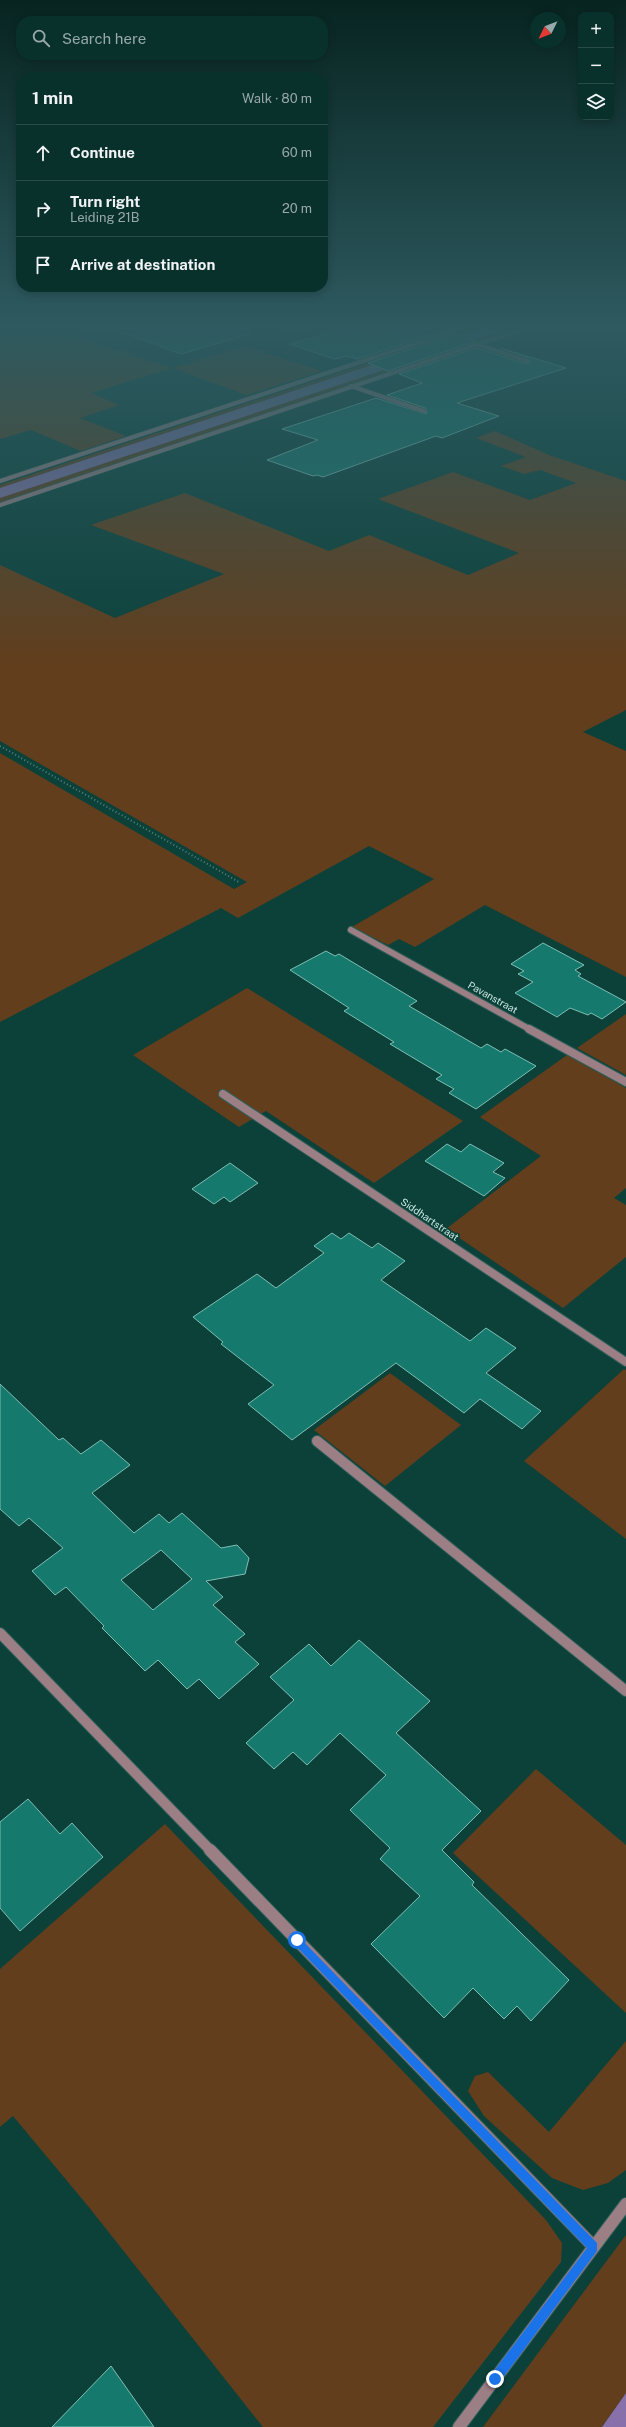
<!DOCTYPE html>
<html lang="en">
<head>
<meta charset="utf-8">
<style>
  body { margin:0; font-family:"Public Sans",sans-serif; background:#173d38; color:#f1f3f6 }
  .controls { position:absolute; right:12px; top:12px; display:grid; overflow:hidden; border-radius:8px; box-shadow:0 2px 10px #0003 }
  .controls button { width:36px; height:36px; display:grid; place-items:center; padding:0; border:0; border-bottom:1px solid #294c48; background:#09312c; color:#f1f3f6; font:20px sans-serif }
  .compass { position:absolute; left:530px; top:12px; width:36px; height:36px; border-radius:50%; background:#09312c; box-shadow:0 2px 10px #0003; rotate:227deg }
  .stop { position:absolute; width:12px; height:12px; margin:-9px; border:3px solid #1a73e8; border-radius:50%; background:#fff }
  .stop.end { background:#1a73e8; border-color:#fff; box-shadow:0 1px 4px #0008 }
  .list { margin:0; padding:0; list-style:none }
  h2 { display:flex; justify-content:space-between; align-items:center; height:52px; margin:0; padding:0 16px; font-size:17px }
  h2 small { font-size:13px; font-weight:400; color:#99a9a9 }
  .list li { display:grid; grid-template-columns:26px 1fr auto; gap:12px; align-items:center; box-sizing:border-box; height:56px; padding:0 16px; border-top:1px solid #294c48 }
  .list b { display:block; font-size:15px; white-space:nowrap }
  .list p { margin:0; font-size:13px; white-space:nowrap; color:#99a9a9 }
  .list em { font-size:13px; font-style:normal; color:#99a9a9 }
  .icon { flex:none; width:22px; height:22px; fill:none; stroke:currentColor; stroke-width:2; stroke-linecap:round; stroke-linejoin:round }
  .map { position:relative; flex:none; width:626px; height:2427px; overflow:hidden }
  .search { position:absolute; background:#09312c; box-shadow:0 2px 10px #0003; left:16px; top:16px; width:312px; height:44px; display:flex; align-items:center; gap:10px; box-sizing:border-box; padding:0 14px; border-radius:16px; color:#99a9a9; font-size:15px }
  .panel { position:absolute; background:#09312c; box-shadow:0 2px 10px #0003; left:16px; top:72px; width:312px; height:220px; border-radius:16px }
  .map>svg:first-child { display:block }
</style>
</head>
<body>
<div class="map">
<svg width="626" height="2427" viewBox="0 0 626 2427">
  <rect width="100%" height="100%" fill="#0c413a"/>
  <path fill="#623e1c" d="M0,328H80L63,333L172,368L245,346L322,371L247,395L172,368L91,393L119,405L80,418L126,436L81,451L31,430L0,439Z
    M220,328H282L249,337Z
    M473,328H519L0,503V485Z
    M495,431L549,455L626,481V710L583,732L626,751V977L485,905L415,947L399,939L388,945L352,927L434,879L369,846L238,918L221,908L0,1022V753L234,889L247,882L0,741V565L115,618L224,574L91,525L185,493L329,551L369,535L468,575L519,553L378,499L453,472L530,500L576,483L540,470L524,474L501,466L526,457L476,438Z
    M247,988L463,1121L374,1183L266,1111L239,1127L133,1055Z
    M626,1014V1075L577,1048Z
    M567,1055L626,1088V1188L614,1198L626,1205V1257L563,1308L446,1229L541,1156L480,1117Z
    M624,1369L626,1370V1539L524,1461Z
    M390,1373L461,1425L385,1486L314,1430Z
    M536,1769L626,1845V2013L453,1853Z
    M165,1824L546,2220L562,2243L561,2262L433,2427H263L88,2206L13,2116L0,2127V1969Z
    M626,2041V2170L608,2183L583,2190L552,2178L484,2116L468,2091L475,2076L488,2072L549,2132Z
    M626,2235V2393L602,2427H483Z"/>
  <path fill="#8871aa" d="M626,2393V2427H602Z"/>
  <g fill="none" stroke-linecap="round" stroke-linejoin="round">
    <path fill="#8871aa" fill-rule="evenodd" d="M484,328H503L501,331L0,498V488Z"/>
  </g>
  <path fill="#16796d" stroke="#7ebfb3" fill-rule="evenodd" d="M116,328H250V334L181,354L116,330Z
    M347,328L375,335L400,328H435L444,331L357,359L347,356L335,359L289,344Z
    M456,334L476,341L388,371L368,363Z
    M477,348L526,364L530,362L528,358L500,348L566,368L457,403L499,416L442,438L436,436L323,477L317,475L313,476L267,460L318,440L282,429L376,398L426,414L427,411L425,408L387,395L422,383L399,374Z
    M543,943L584,965L575,970L581,974L578,976L626,1002L602,1019L591,1013L588,1015L570,1008L557,1017L515,993L533,982L518,974L524,971L511,964Z
    M326,951L335,956L339,954L417,1001L409,1006L481,1048L487,1044L501,1052L505,1049L536,1066L476,1109L449,1093L454,1089L436,1079L442,1075L390,1044L394,1042L344,1011L349,1008L290,970Z
    M447,1144L461,1152L470,1144L504,1163L493,1172L505,1178L484,1196L425,1161Z
    M230,1163L258,1183L230,1202L224,1197L214,1204L192,1189Z
    M332,1233L341,1239L349,1233L372,1248L378,1243L405,1261L381,1280L470,1341L486,1328L516,1348L486,1373L541,1411L522,1429L480,1399L464,1413L396,1363L292,1440L248,1404L274,1385L221,1344L223,1342L193,1317L257,1274L276,1288L324,1253L314,1246Z
    M0,1384L59,1440L63,1438L81,1454L101,1440L130,1465L92,1493L134,1533L159,1514L169,1523L182,1513L221,1548L237,1545L249,1558L245,1574L206,1581L223,1597L213,1605L245,1634L235,1642L259,1664L219,1699L199,1679L187,1689L158,1660L145,1671L102,1628L104,1626L66,1587L55,1595L32,1571L63,1548L29,1518L19,1526L0,1509ZM161,1550L192,1579L153,1610L121,1580Z
    M359,1640L430,1701L396,1733L481,1811L442,1850L474,1882L472,1885L569,1980L531,2021L517,2006L504,2019L473,1988L444,2018L371,1944L420,1896L380,1859L390,1848L350,1810L386,1775L340,1733L307,1765L293,1752L274,1769L246,1743L294,1700L270,1677L309,1644L331,1666Z
    M28,1799L60,1834L72,1823L103,1857L20,1931L0,1908V1822Z
    M111,2366L154,2427H52Z"/>
  <g fill="none" stroke-linecap="round" stroke-linejoin="round">
    <g stroke="#2e5f58" stroke-width="5">
      <path id="lane-far1" d="M476,344L527,361
        M351,386L424,411"/>
    </g>
    <g stroke="#2e5f58" stroke-width="12">
      <path id="lane" d="M317,1441L626,1691"/>
    </g>
    <g stroke="#2e5f58" stroke-width="5">
      <path id="street-far4" d="M0,481L463,328
        M0,505L526,328"/>
    </g>
    <g stroke="#2e5f58" stroke-width="8">
      <path id="street-far3" d="M351,930L531,1030"/>
    </g>
    <g stroke="#2e5f58" stroke-width="10">
      <path id="street-far2" d="M529,1029L626,1082
        M223,1094L626,1362"/>
    </g>
    <g stroke="#2e5f58" stroke-width="12">
      <path id="street-far1" d="M0,1633L211,1851"/>
    </g>
    <g stroke="#2e5f58" stroke-width="14">
      <path id="street" d="M210,1850L594,2247
        M459,2427L626,2204"/>
    </g>
    <path stroke="#54807a" stroke-width="2" stroke-dasharray="1 2.5" stroke-linecap="butt" d="M0,746L239,882"/>
    <use href="#lane-far1" stroke="#9c7e85" stroke-width="4"/>
    <use href="#lane" stroke="#9c7e85" stroke-width="10"/>
    <use href="#street-far4" stroke="#9c7e85" stroke-width="4"/>
    <use href="#street-far3" stroke="#9c7e85" stroke-width="6"/>
    <use href="#street-far2" stroke="#9c7e85" stroke-width="8"/>
    <use href="#street-far1" stroke="#9c7e85" stroke-width="10"/>
    <use href="#street" stroke="#9c7e85" stroke-width="12"/>
  </g>
  <linearGradient id="sky" x2="0" y2="1"><stop stop-color="#072420"/><stop offset="0.49" stop-color="#2e5a60"/><stop offset="1" stop-color="#2e5a60" stop-opacity="0"/></linearGradient>
  <rect width="626" height="667" fill="url(#sky)"/>
  <path fill="#1a73e8" d="M297,1935L597,2243V2251L499,2383H491V2375L587,2248L293,1943V1937Z"/>
  <g text-anchor="middle" stroke-width="3.5" stroke-linejoin="round" paint-order="stroke">
    <g font-size="10" fill="#c9e8e2" stroke="#0c413a">
      <text transform="translate(493 997) rotate(29)" y="4">Pavanstraat</text>
      <text transform="translate(430 1219) rotate(34)" y="4">Siddhartstraat</text>
    </g>
  </g>
</svg>
<div class="controls">
<button>+</button>
<button>−</button>
<button><svg class="icon" aria-label="layers" viewBox="0 0 24 24"><path d="M12 4l9 5-9 5-9-5zM3 14l9 5 9-5"/></svg></button>
</div>
<svg class="compass" viewBox="-18 -18 36 36"><path d="M0-13l5 13h-10z" fill="#e53935"/><path d="M0 13l5-13h-10z" fill="#99a9a9"/></svg>
<div class="stop" style="left:297px;top:1940px"></div>
<div class="stop end" style="left:495px;top:2379px"></div>
<div class="search"><svg class="icon" aria-label="search" viewBox="0 0 24 24"><circle cx="10" cy="10" r="6"/><path d="M15 15l6 6"/></svg>Search here</div>
<section class="panel">
<h2>1 min<small>Walk · 80 m</small></h2>
<ul class="list">
<li><svg class="icon" aria-label="ahead" viewBox="0 0 24 24"><path d="M12 20V5M6 11l6-6 6 6"/></svg><div><b>Continue</b></div><em>60 m</em></li>
<li><svg class="icon" aria-label="right" viewBox="0 0 24 24"><path d="M7 20v-9h11M14 6l5 5-5 5"/></svg><div><b>Turn right</b><p>Leiding 21B</p></div><em>20 m</em></li>
<li><svg class="icon" aria-label="arrive" viewBox="0 0 24 24"><path d="M6 21V4h12l-3 4 3 4H6"/></svg><div><b>Arrive at destination</b></div></li>
</ul>
</section>
</div>
</body>
</html>
